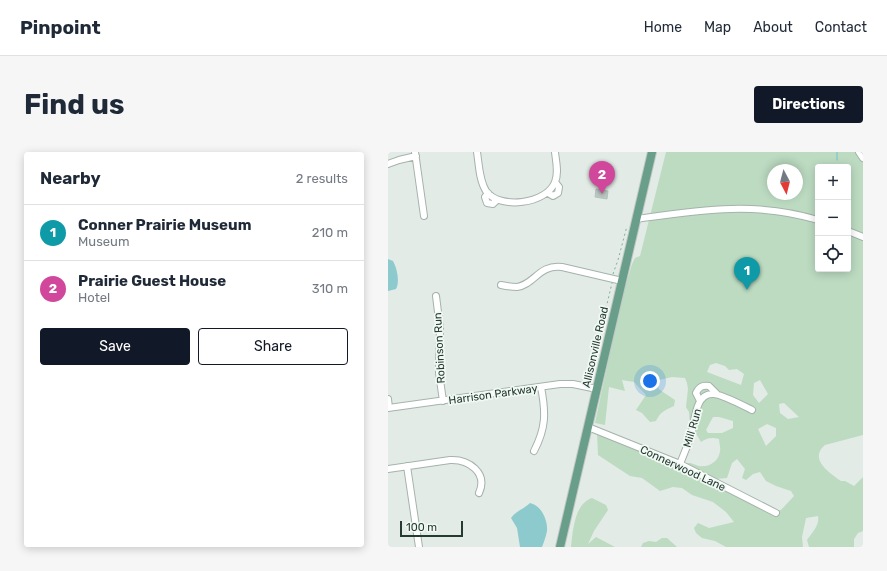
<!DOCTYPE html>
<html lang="en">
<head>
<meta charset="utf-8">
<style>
  body { margin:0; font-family:Rubik,sans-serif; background:#f6f6f7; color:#1f2937 }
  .controls { position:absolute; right:12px; top:12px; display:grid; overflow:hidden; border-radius:4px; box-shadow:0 2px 10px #0003 }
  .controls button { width:36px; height:36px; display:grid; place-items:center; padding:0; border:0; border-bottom:1px solid #e0e1e3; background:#fff; color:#1f2937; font:20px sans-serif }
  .compass { position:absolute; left:379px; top:12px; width:36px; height:36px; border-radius:50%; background:#fff; box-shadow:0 2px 10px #0003; rotate:173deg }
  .scale { position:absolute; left:12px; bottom:10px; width:63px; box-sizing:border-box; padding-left:4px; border:2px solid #233b32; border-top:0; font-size:11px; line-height:14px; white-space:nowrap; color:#233b32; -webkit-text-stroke:3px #f2f8f4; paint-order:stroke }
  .you { position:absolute; left:262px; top:229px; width:14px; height:14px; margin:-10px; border:3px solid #fff; border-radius:50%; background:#1a73e8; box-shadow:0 0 0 6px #1a73e833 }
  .badge { display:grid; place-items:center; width:26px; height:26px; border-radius:50%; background:#111827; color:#fff; font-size:13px; font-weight:700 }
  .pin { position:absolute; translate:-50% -33px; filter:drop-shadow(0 1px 2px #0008) }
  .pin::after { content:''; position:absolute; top:21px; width:14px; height:12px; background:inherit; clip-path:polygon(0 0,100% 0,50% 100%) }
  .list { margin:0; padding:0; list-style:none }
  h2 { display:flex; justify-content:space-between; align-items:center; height:52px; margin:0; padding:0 16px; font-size:17px }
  h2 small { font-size:13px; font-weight:400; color:#747a83 }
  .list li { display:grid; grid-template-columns:26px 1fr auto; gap:12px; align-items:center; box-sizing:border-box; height:56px; padding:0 16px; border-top:1px solid #e0e1e3 }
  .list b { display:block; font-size:15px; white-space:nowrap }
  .list p { margin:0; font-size:13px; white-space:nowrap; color:#747a83 }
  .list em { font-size:13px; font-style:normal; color:#747a83 }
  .actions { display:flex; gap:8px; padding:12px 16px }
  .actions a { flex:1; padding:9px 0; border:1px solid #111827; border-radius:4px; text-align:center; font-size:14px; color:#111827 }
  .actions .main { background:#111827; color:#fff }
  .icon { flex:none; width:22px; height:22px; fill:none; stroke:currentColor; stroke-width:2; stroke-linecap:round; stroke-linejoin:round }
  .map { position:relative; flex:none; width:475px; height:395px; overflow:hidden; border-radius:4px }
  header { display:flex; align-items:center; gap:24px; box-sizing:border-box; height:56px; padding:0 20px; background:#fff; border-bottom:1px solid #e0e1e3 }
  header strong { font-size:19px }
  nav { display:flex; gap:22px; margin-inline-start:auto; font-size:14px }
  .intro { display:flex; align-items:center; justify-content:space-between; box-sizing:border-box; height:96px; padding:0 24px }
  h1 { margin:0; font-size:28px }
  .button { padding:10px 18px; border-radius:4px; background:#111827; color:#fff; font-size:14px; font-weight:700 }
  main { display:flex; gap:24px; padding:0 24px }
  aside { flex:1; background:#fff; border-radius:4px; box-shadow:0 2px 10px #0003 }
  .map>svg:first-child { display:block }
</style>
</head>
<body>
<header>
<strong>Pinpoint</strong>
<nav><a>Home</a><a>Map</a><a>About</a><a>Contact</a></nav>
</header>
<div class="intro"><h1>Find us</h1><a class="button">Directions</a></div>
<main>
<aside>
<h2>Nearby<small>2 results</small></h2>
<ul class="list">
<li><span class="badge" style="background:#0f9aa8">1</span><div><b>Conner Prairie Museum</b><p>Museum</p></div><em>210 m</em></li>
<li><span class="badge" style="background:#d1479c">2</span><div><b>Prairie Guest House</b><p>Hotel</p></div><em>310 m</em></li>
</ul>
<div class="actions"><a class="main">Save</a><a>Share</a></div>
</aside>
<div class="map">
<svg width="475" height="395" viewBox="0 0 475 395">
  <rect width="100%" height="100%" fill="#e2ebe6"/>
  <path fill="#bcdbc1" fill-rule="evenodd" d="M278,0H475V283L437,293C420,307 442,321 453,329H457L466,334L475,325V379L470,381L466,387V395H421L419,388C424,381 432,373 430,364L418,366L414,385L415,395H338L327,389L314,386L308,381L306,376L310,371L321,376L346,370L338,360L325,350L304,343L294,336L285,335L272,339L254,326L242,324L210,303L209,280L234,290L289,317L295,315L299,311C306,311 306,313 311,314C321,316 331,309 332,299C333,296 331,291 331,287C323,285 319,286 313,290L309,283L304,278L302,272L301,260L298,255L300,237L299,231L297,226L284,225L271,228L268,233L272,238L287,248L286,254C277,258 272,260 268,269L262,270L254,261L248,258L258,243L246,230L234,228L237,239L221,235L217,273L207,271L235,139C241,128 241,116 247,106L252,104ZM430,15H460V117H430ZM385,18H409V42H385ZM328,211L337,214L341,218L349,217L356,222L353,233L319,220L322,213ZM372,228L380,242L371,251L365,243L366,231ZM396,251L411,265L400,267L392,261L391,252ZM325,265H331L345,269V276L334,281H320L318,278ZM379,272L388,276V284L378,294L370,277ZM349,307L357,317L354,326L358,328L365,322L372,320L378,329L388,334L403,339L406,344L393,358H387L323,325L328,327L339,326L344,311Z
    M204,346L218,353L220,358L206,379L200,392L208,385L227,395H183C185,379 186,352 204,346Z
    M274,386H279L289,395H253L255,391L261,389L268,390Z"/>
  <path fill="#8dcacd" d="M0,107L5,109C9,116 12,130 8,137L0,139Z
    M142,351C153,353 160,368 159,379C158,384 156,390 154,395H132L129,376L123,366C128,359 136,357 142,351Z"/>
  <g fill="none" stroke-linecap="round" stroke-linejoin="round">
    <path stroke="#8dcacd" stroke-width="1.5" d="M449,0V8"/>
  </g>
  <path fill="#bac9c1" stroke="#b4c4bc" d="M208,37L220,39L219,47L207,45Z"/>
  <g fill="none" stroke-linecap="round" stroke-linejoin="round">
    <g stroke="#a5b3ac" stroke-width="8">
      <path id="minor" d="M27,0L36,64
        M89,0C91,12 91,28 98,39C111,58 159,52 167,30C171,21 168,10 167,0
        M471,0L475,6
        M0,12L11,8L28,4
        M100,41L97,45L99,51L105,52L109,48
        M160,41L165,44L170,41L171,35L167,30
        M248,67C312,58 367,49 430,68
        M460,79L475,85
        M113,133C118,134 124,135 129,135C146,133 151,112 174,115L234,129
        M48,144L52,176L51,221L55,249
        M0,247L1,256
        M312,249L308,241C311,235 314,233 321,234L329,242
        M0,256L172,232H185L209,237
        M200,275L292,312L388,361
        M146,299C158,276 158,261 153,235
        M292,312C295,304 299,295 302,286C307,273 306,242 324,242C332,241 356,254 364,258
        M19,314L31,395
        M0,317L62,308C81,307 100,321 91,341"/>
    </g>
    <g stroke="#c1c8c6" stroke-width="10">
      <path id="major" d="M172,395L264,0"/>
    </g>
    <path stroke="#84ad9c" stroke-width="1" stroke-dasharray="2 3" stroke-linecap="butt" d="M225,122L230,108L239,74
      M218,156L224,131"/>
    <use href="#minor" stroke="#fff" stroke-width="6"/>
    <use href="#major" stroke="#699e8b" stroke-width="8"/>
  </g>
  <g text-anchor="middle" stroke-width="3.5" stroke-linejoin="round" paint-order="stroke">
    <g font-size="11" fill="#233b32" stroke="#f2f8f4">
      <text transform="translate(207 195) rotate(-77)" y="4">Allisonville Road</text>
      <text transform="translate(51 196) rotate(-93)" y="4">Robinson Run</text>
      <text transform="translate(105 242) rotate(-8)" y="4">Harrison Parkway</text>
      <text transform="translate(304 276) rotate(-74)" y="4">Mill Run</text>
      <text transform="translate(295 316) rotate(25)" y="4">Connerwood Lane</text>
    </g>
  </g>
</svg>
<div class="controls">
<button>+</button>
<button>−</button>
<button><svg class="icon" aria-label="locate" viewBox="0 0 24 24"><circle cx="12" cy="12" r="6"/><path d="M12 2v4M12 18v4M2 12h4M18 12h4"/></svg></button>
</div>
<svg class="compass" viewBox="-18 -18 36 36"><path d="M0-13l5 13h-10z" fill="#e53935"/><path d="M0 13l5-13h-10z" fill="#747a83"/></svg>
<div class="scale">100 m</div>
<div class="you"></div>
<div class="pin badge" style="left:359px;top:138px;background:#0f9aa8">1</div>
<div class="pin badge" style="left:214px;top:42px;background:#d1479c">2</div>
</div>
</main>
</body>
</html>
